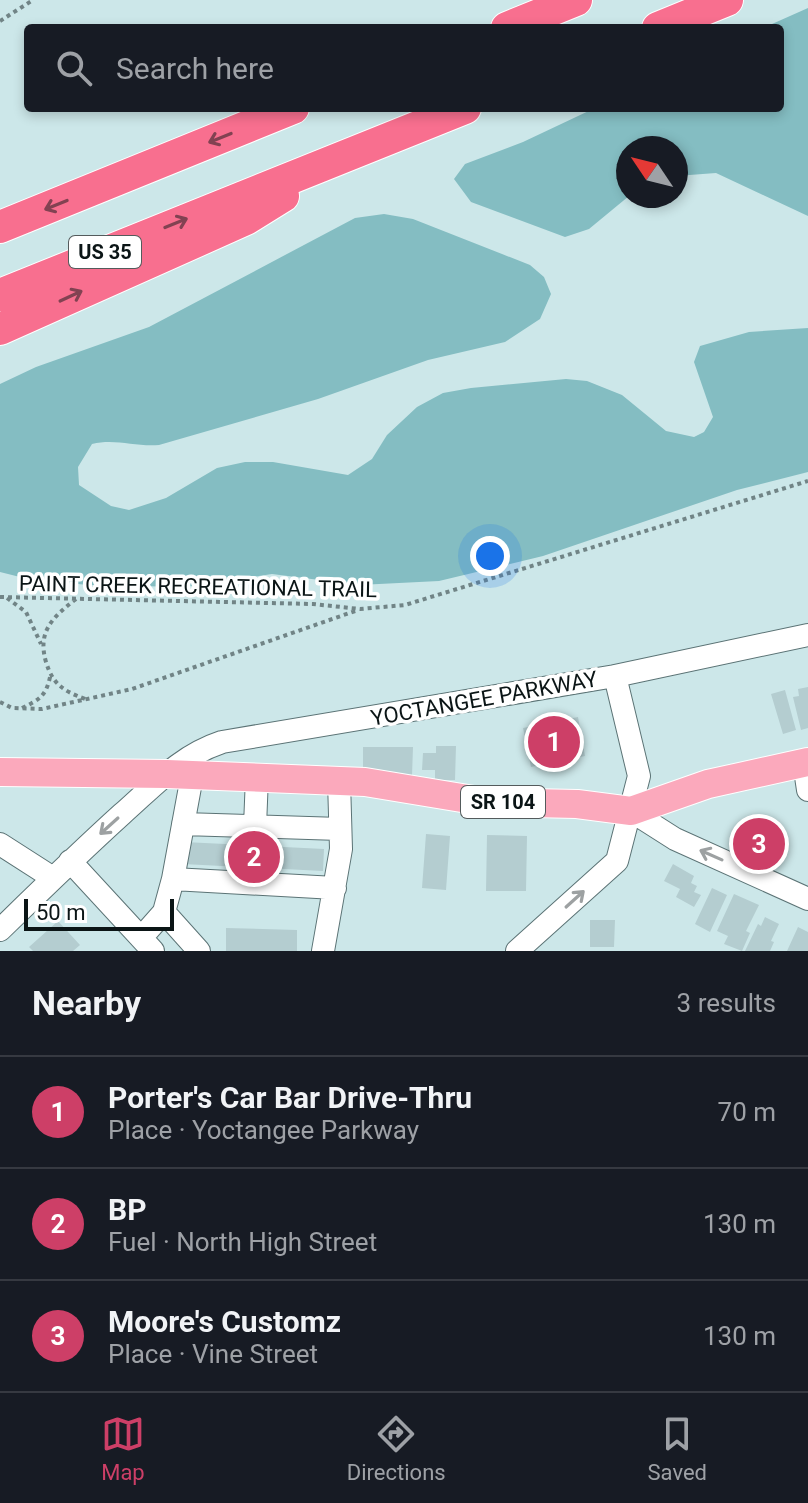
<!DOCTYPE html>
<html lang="en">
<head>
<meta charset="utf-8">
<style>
  body { margin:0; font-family:Roboto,sans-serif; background:#20242c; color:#f1f3f6 }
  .compass { position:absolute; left:616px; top:136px; width:72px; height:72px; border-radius:50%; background:#171b24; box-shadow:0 4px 12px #0003; rotate:305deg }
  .scale { position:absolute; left:24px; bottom:20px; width:150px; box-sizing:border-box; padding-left:8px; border:4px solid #0b1516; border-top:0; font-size:22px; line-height:28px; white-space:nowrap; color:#0b1516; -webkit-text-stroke:6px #fff; paint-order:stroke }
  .you { position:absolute; left:490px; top:556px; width:28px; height:28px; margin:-20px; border:6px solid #fff; border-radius:50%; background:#1a73e8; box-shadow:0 0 0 12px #1a73e833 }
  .badge { display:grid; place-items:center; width:52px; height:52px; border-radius:50%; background:#cd3f67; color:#fff; font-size:26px; font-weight:700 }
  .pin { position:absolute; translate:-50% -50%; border:4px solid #fff; box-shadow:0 2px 8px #0006 }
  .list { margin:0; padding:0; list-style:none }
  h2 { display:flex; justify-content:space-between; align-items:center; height:104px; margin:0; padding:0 32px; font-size:34px }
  h2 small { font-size:26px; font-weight:400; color:#9ea1a6 }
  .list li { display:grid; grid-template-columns:52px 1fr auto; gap:24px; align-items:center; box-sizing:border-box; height:112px; padding:0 32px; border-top:2px solid #363941 }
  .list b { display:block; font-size:30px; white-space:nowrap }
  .list p { margin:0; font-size:26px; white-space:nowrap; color:#9ea1a6 }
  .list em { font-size:26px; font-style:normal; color:#9ea1a6 }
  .icon { flex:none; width:44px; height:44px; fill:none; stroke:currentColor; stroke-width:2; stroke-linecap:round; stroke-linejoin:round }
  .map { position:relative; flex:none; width:808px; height:951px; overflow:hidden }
  .search { position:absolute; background:#171b24; box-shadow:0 4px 12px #0003; left:24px; right:24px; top:24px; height:88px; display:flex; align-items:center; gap:20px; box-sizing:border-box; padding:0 28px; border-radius:8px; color:#9ea1a6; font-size:30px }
  .sheet { height:440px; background:#171b24 }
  nav { display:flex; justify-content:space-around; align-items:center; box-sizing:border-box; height:112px; border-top:2px solid #363941; background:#171b24; font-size:22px; color:#9ea1a6 }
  nav a { display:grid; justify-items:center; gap:4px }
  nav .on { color:#cd3f67 }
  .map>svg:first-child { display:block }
</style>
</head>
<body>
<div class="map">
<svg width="808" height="951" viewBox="0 0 808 951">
  <rect width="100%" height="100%" fill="#cce7e9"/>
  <path fill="#84bdc2" d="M808,8V216L716,173L676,176V148H628L629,196L589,229L565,237L471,202L454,179L465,164L523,142L595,108H780V28H763Z
    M384,214L413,219L530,265L544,277L551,294L540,319L505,342L428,360L318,399L159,445C135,447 115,438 92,444L78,467L79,485L111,506L129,510L166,498L217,468L245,462H273L348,475L372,459L387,435L417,407L443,393L471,388L566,379L587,381L622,395L666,431L694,437L704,432L713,417L694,362L700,346L749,332L808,328V472L737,490L543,556L439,581L359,585L272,574L185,587L88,585L28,579L0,572V384L36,367L149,327L355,218Z"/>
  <path fill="#b4cdd0" d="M808,687V728L801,730L793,697L799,696L798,689Z
    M785,690L796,730L783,734L771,694Z
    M578,717L585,756L531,767L523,728Z
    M436,746H456L455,780H435V770H422L423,753H436Z
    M363,747H413L412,776L363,775Z
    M750,826L774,830L768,862L744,857Z
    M426,834L450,836L446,890L422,888Z
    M487,835L527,836L526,891H486Z
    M184,842L324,849L323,871L183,864Z
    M673,864L694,876L691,883L697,886L694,892L701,895L694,907L676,897L680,889L664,881Z
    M712,888L727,895L710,932L695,924Z
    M734,894L759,905L746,931L750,933L742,951L724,944L728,936L717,931Z
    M765,917L779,924L771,941L774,942L770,951H745L758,924L761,926Z
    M590,920H615L614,947H590Z
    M58,921L80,945L73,951H33L29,947Z
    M798,927L808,932V951H787Z
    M226,928L297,930V951H226Z"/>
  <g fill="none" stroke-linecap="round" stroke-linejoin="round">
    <g stroke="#5b7375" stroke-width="24">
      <path id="minor" d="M804,763L808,790
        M631,811L675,839L808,899
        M183,824L340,829
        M255,826L257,777
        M0,844L53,878
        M70,861L153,951
        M173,879L335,888
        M164,912L199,951
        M0,930C40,891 80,852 122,814C155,785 180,756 222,742L615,676L808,635
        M141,938L164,912L173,879L195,760
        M323,951L341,849L339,781
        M517,951L617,861L639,776L615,676"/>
    </g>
    <g stroke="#fff" stroke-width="30">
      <path id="major" d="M0,772L167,774L365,782L486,802L577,804L631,811L708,784L808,762"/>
    </g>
    <g stroke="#fff" stroke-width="34">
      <path id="highway" d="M507,28L576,0
        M658,28L727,0
        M0,227L293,108
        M0,295L465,108
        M0,329L246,219L283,196"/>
    </g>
    <path stroke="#718486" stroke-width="4" stroke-dasharray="4 4" stroke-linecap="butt" d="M0,21L33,0
      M0,597L313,604L360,609L405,605L808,481
      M7,598L26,612L41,644
      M76,599C53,617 37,631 46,662C53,685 64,691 85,699
      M0,702L12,708L42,709L132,689L358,610
      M22,708C39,700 46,696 50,677"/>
    <use href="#minor" stroke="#fff" stroke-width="22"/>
    <use href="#major" stroke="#fba9bc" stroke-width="28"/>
    <use href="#highway" stroke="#f86f8f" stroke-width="32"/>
  </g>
  <defs><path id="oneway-shaft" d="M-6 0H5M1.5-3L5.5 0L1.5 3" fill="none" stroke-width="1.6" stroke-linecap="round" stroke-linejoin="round" transform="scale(2)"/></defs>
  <g stroke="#824252">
    <use href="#oneway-shaft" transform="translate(220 138) rotate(158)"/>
    <use href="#oneway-shaft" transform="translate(56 205) rotate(158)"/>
    <use href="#oneway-shaft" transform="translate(176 223) rotate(-22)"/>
    <use href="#oneway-shaft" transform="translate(71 296) rotate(-25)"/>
  </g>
  <g stroke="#9da1a2">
    <use href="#oneway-shaft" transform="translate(109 826) rotate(138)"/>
    <use href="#oneway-shaft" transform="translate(711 855) rotate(-156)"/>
    <use href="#oneway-shaft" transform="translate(575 899) rotate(-42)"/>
  </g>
  <g text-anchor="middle" stroke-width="7" stroke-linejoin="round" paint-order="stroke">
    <g fill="#fff" stroke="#545b5c" stroke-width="2">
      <rect x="69" y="236" width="72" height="32" rx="6"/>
      <rect x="461" y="786" width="84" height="32" rx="6"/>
    </g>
    <g font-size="20" font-weight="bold" fill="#0b1516">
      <text x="105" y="259">US 35</text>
      <text x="503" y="809">SR 104</text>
    </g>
    <g font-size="22" fill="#0b1516" stroke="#fff">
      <text transform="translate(198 586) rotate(1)" y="8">PAINT CREEK RECREATIONAL TRAIL</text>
      <text transform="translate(484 698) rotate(-10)" y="8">YOCTANGEE PARKWAY</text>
    </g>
  </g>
</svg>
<svg class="compass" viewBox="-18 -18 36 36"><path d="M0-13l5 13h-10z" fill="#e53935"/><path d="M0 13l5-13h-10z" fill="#9ea1a6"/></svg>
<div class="scale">50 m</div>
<div class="you"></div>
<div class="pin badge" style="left:554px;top:742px">1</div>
<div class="pin badge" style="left:254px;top:857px">2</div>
<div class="pin badge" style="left:759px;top:844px">3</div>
<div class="search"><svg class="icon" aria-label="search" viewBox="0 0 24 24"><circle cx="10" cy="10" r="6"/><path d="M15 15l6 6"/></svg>Search here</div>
</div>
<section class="sheet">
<h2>Nearby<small>3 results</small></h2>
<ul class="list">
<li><span class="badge">1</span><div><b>Porter's Car Bar Drive-Thru</b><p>Place · Yoctangee Parkway</p></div><em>70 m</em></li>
<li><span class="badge">2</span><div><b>BP</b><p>Fuel · North High Street</p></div><em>130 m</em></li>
<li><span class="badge">3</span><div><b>Moore's Customz</b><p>Place · Vine Street</p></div><em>130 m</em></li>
</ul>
</section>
<nav>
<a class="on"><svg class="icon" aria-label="map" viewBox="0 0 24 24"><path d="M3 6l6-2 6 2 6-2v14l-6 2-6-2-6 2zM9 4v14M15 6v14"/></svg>Map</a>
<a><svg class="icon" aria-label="directions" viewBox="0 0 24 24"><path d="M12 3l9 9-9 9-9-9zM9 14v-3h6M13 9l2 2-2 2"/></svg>Directions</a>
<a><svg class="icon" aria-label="saved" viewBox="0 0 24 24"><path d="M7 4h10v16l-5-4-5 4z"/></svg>Saved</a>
</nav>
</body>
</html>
